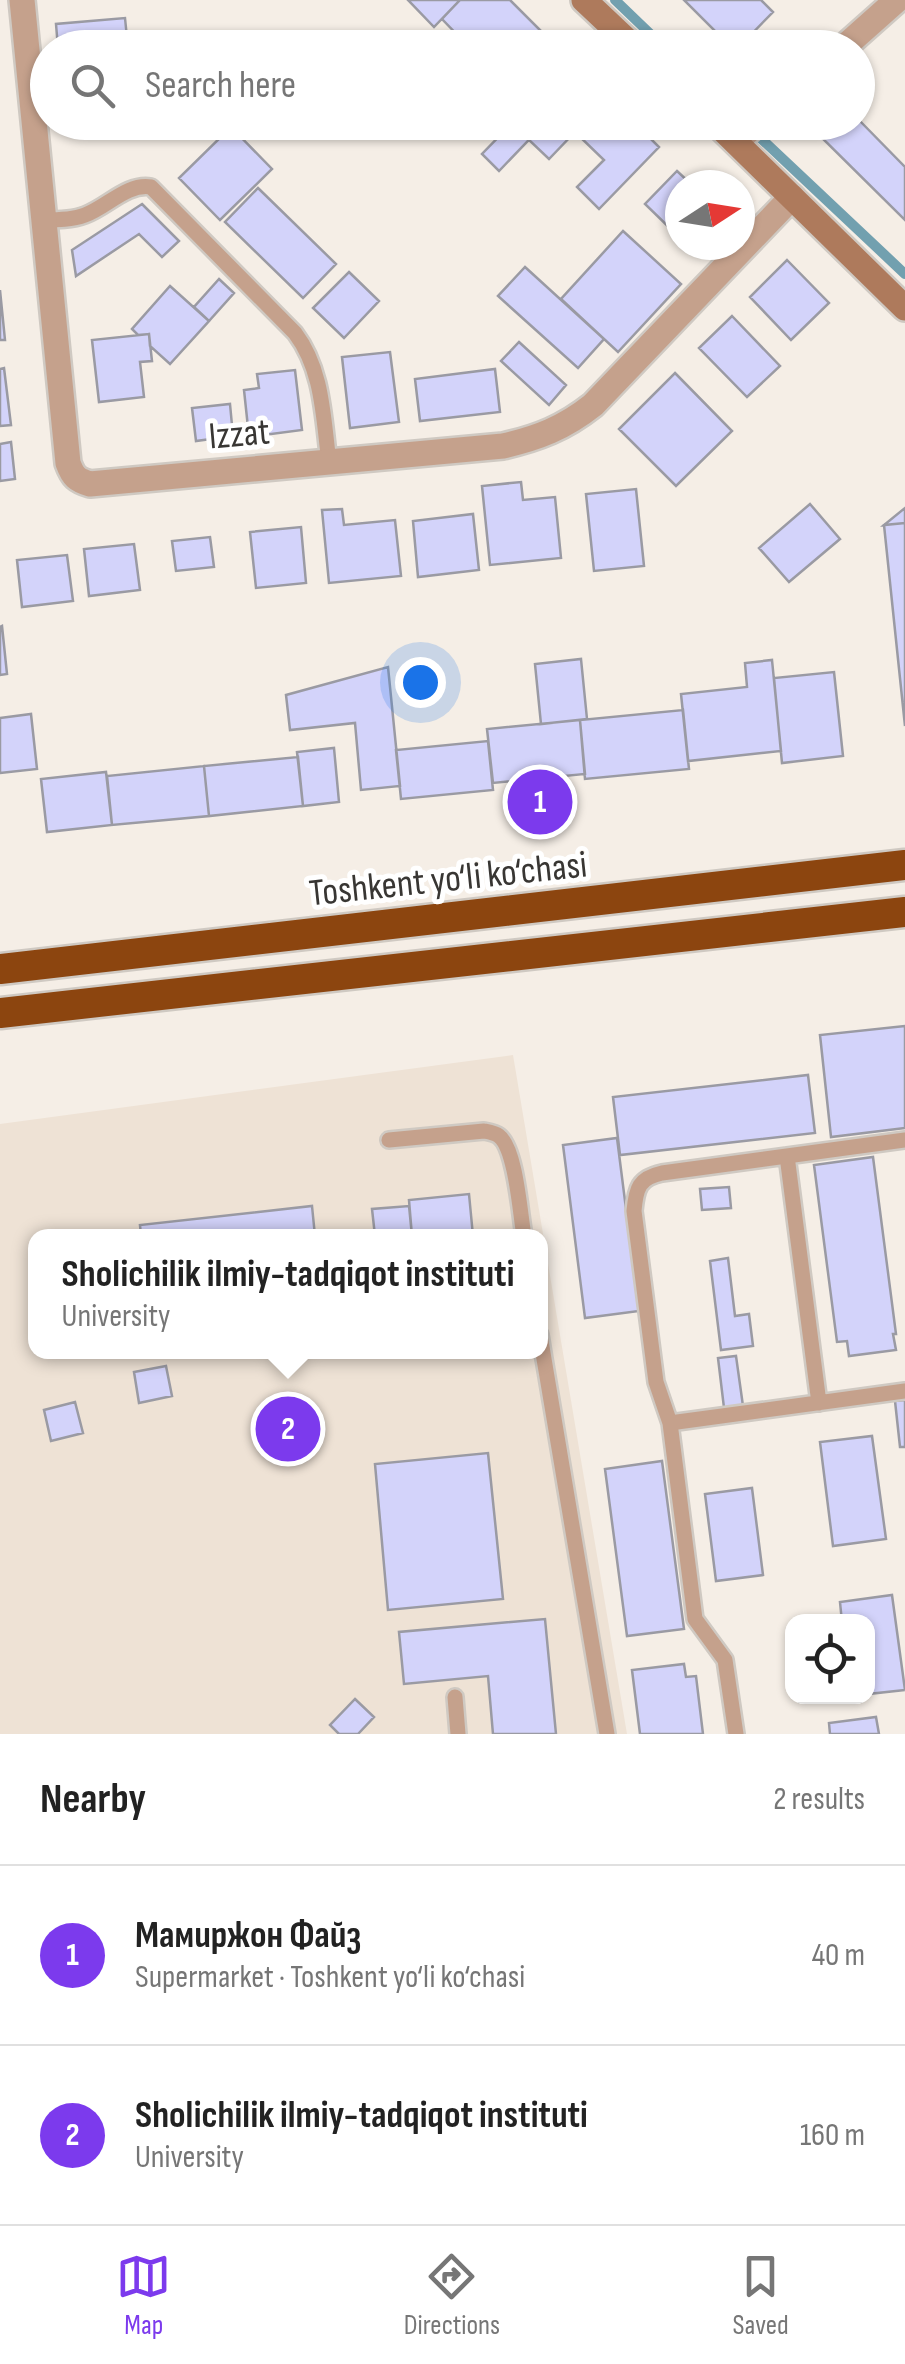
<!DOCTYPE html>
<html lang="en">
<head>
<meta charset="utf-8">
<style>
  body { margin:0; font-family:"Sofia Sans Condensed",sans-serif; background:#f2f2f2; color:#222 }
  .controls { position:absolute; right:30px; bottom:30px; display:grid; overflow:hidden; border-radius:20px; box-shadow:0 2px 8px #0004 }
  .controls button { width:90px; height:90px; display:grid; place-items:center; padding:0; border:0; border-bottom:2px solid #e0e0e0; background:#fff; color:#222; font:50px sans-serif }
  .compass { position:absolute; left:665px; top:170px; width:90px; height:90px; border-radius:50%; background:#fff; box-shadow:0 2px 8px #0004; rotate:78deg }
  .you { position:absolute; left:420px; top:682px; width:35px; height:35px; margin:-25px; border:8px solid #fff; border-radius:50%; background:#1a73e8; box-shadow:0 0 0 15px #1a73e833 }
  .badge { display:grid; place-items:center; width:65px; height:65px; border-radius:50%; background:#7c3aed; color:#fff; font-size:32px; font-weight:700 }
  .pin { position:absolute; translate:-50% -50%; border:5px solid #fff; box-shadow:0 2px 10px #0006 }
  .popup { position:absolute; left:28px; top:1229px; width:520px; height:130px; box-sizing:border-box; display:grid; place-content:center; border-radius:20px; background:#fff; filter:drop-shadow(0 2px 8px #0005); font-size:32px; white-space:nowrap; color:#767676 }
  .popup b { font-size:38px; color:#222 }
  .popup::after { content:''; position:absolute; left:50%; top:100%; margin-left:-20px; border:20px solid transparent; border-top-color:#fff }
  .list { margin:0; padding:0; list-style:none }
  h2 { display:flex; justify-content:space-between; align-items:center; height:130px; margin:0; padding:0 40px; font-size:42px }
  h2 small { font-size:32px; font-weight:400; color:#767676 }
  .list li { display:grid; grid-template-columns:65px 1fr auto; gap:30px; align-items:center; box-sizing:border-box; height:180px; padding:0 40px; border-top:2px solid #e0e0e0 }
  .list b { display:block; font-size:38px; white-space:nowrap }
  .list p { margin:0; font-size:32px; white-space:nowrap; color:#767676 }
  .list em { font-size:32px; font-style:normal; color:#767676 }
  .icon { flex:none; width:55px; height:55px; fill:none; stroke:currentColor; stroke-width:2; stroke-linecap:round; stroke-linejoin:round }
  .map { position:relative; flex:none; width:905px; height:1734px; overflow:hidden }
  .search { position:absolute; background:#fff; box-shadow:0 2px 8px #0004; left:30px; right:30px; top:30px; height:110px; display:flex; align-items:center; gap:25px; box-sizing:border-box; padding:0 35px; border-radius:55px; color:#767676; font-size:38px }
  .sheet { height:490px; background:#fff }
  nav { display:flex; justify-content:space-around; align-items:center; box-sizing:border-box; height:140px; border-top:2px solid #e0e0e0; background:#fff; font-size:28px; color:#767676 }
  nav a { display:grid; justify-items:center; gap:5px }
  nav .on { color:#7c3aed }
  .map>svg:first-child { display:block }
</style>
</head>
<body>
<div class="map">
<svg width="905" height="1734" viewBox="0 0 905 1734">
  <rect width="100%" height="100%" fill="#f5eee6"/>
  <path fill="#eee2d5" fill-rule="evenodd" d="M513,1055L627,1734H0V1124ZM36,1236H540V1352H36Z"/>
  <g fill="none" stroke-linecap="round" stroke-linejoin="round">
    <path stroke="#72a0af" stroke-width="10" d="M615,0L665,48
      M753,131L905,274"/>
  </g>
  <path fill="#d3d3fa" stroke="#9a9aa3" stroke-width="2.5" d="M408,0H460L434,27Z
    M460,0H510L558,48H470L442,19Z
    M684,0H761L773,12L738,48H732Z
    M125,18L128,48H58L56,24Z
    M858,119L905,167V220L814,130L822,122H858Z
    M513,122H546L499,171L482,154Z
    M546,122H634L659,147L599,209L577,187L604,160L575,132L549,159L529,140Z
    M231,127L272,169L220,220L179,178Z
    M677,171L692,185H680V238L645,204Z
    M258,188L336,264L303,298L225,222Z
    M142,204L179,241L162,257L139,234L76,276L72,250Z
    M623,231L681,284L618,352L561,299Z
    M687,245H709L699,256Z
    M787,260L829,303L791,340L750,297Z
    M525,267L604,339L578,368L498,296Z
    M349,272L379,301L344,338L313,308Z
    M219,279L234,293L209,321L194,307Z
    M170,286L209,321L170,364L150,346L149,334L138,335L132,329Z
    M0,290L5,340H0Z
    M732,316L780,366L747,397L699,348Z
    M149,334L152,361L140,362L144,397L99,402L92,340Z
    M519,342L566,385L549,405L501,361Z
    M390,352L399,422L350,428L342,357Z
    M4,368L11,425L0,426V369Z
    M495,369L500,412L420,421L415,379Z
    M295,370L302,430L249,437L244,390L259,388L257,374Z
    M675,373L732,431L676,486L619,429Z
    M230,404L233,436L196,441L192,408Z
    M11,442L15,479L0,481V444Z
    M521,482L523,500L555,497L561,558L490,565L482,486Z
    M636,489L644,566L594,571L586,494Z
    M810,504L840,539L789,582L759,548Z
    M905,508V523L884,525Z
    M342,509L344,525L395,520L401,576L329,583L322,510Z
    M473,514L479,570L418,577L413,521Z
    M905,523V726L884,525Z
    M301,527L306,583L256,588L250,532Z
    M210,537L214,567L176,571L172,541Z
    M134,544L140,590L89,596L84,549Z
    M67,555L73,601L22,607L17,560Z
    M2,626L7,674L0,675V627Z
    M581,659L587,719L541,724L535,664Z
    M772,660L781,751L688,761L681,694L747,687L745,663Z
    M388,667L400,786L361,790L355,723L290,730L286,695Z
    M834,672L843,756L782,763L774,678Z
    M683,710L689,769L585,779L580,720Z
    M31,714L37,769L0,773V718Z
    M580,720L585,774L493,783L487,729Z
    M488,741L493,790L401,799L396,750Z
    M334,748L339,802L303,806L297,752Z
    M298,757L303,806L209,816L204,766Z
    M204,766L209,816L112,825L107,776Z
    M106,772L112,825L47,832L41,779Z
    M905,1026V1128L831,1137L820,1035Z
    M808,1075L815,1133L620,1155L613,1097Z
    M617,1138L639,1311L585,1318L563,1145Z
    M873,1157L896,1334H893L896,1350L849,1356L847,1341L837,1342L814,1165Z
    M729,1187L731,1208L702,1210L700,1189Z
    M469,1194L473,1236H412L409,1200Z
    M312,1206L315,1236H141L140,1225Z
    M409,1206L412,1236H375L372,1209Z
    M728,1258L735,1316L749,1314L753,1346L721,1350L710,1261Z
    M736,1356L743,1406L724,1408L718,1358Z
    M166,1366L172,1396L139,1403L134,1372Z
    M905,1400V1447H900L895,1401Z
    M75,1402L83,1433L51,1441L44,1410Z
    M872,1436L886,1539L833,1546L820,1442Z
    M488,1453L503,1599L388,1610L375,1464Z
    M662,1461L684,1629L627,1636L605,1469Z
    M752,1488L763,1575L716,1581L705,1494Z
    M892,1595L905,1690L868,1694V1622H842L840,1602Z
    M545,1619L556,1734H493L488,1676L404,1684L399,1632Z
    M684,1664L686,1677L696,1676L703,1734H640L632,1670Z
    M355,1699L374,1717L358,1734H339L330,1725Z
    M876,1717L879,1734H830L829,1723Z"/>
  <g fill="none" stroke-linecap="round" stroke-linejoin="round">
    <g stroke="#cfc9c2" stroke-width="20">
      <path id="lane" d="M44,220C57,220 72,220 85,215C107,207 127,183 151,187L295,333C323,370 323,417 329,462
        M389,1140L484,1131C489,1132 495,1133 499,1136C516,1149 520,1214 524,1236
        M787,1156L819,1403
        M540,1335L607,1734
        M670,1423L905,1391
        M455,1697L458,1734
        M736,1734L725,1660L695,1619L670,1423L656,1382L634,1211C636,1188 639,1178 662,1173L905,1140"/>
    </g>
    <g stroke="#cfc9c2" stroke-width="30">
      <path id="street" d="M22,0L68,463C73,477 77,480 90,484L503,446C538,438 564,428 593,405L792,197
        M843,48L897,0
        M736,142L758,122"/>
    </g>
    <g stroke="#cfc9c2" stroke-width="30">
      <path id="secondary" d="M584,0L635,48
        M715,122L905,308"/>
    </g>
    <g stroke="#cfc9c2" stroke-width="35">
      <path id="highway" d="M0,969L905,865
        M0,1013L905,912"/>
    </g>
    <use href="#lane" stroke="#c5a18c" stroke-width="15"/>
    <use href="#street" stroke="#c5a18c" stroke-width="25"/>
    <use href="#secondary" stroke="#ae7a5c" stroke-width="25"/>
    <use href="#highway" stroke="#8c450f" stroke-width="30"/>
  </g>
  <g text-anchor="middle" stroke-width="10" stroke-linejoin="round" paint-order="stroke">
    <g font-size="38" fill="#383633" stroke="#fff">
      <text transform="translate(239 433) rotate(-5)" y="13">Izzat</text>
      <text transform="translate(448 878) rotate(-6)" y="13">Toshkent yo‘li ko‘chasi</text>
    </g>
  </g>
</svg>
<div class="controls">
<button><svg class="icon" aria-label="locate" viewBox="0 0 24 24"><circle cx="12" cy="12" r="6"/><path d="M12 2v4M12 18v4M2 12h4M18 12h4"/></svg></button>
</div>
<svg class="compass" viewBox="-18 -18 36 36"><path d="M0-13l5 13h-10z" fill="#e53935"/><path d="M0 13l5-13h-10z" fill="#767676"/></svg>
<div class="you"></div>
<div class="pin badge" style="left:540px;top:802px">1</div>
<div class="pin badge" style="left:288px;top:1429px">2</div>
<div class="popup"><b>Sholichilik ilmiy-tadqiqot instituti</b>University</div>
<div class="search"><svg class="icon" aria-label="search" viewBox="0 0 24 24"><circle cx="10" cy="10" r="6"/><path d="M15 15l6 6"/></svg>Search here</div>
</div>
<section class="sheet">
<h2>Nearby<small>2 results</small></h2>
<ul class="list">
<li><span class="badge">1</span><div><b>Мамиржон Файз</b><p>Supermarket · Toshkent yo‘li ko‘chasi</p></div><em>40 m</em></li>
<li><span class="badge">2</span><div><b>Sholichilik ilmiy-tadqiqot instituti</b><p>University</p></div><em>160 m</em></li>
</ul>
</section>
<nav>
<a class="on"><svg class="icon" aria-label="map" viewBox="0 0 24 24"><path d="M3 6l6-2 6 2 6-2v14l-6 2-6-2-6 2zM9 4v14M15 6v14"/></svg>Map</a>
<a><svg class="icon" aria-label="directions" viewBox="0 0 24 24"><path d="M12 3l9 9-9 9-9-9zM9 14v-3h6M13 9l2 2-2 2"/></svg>Directions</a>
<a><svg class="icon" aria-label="saved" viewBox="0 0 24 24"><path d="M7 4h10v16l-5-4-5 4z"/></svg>Saved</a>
</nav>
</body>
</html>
